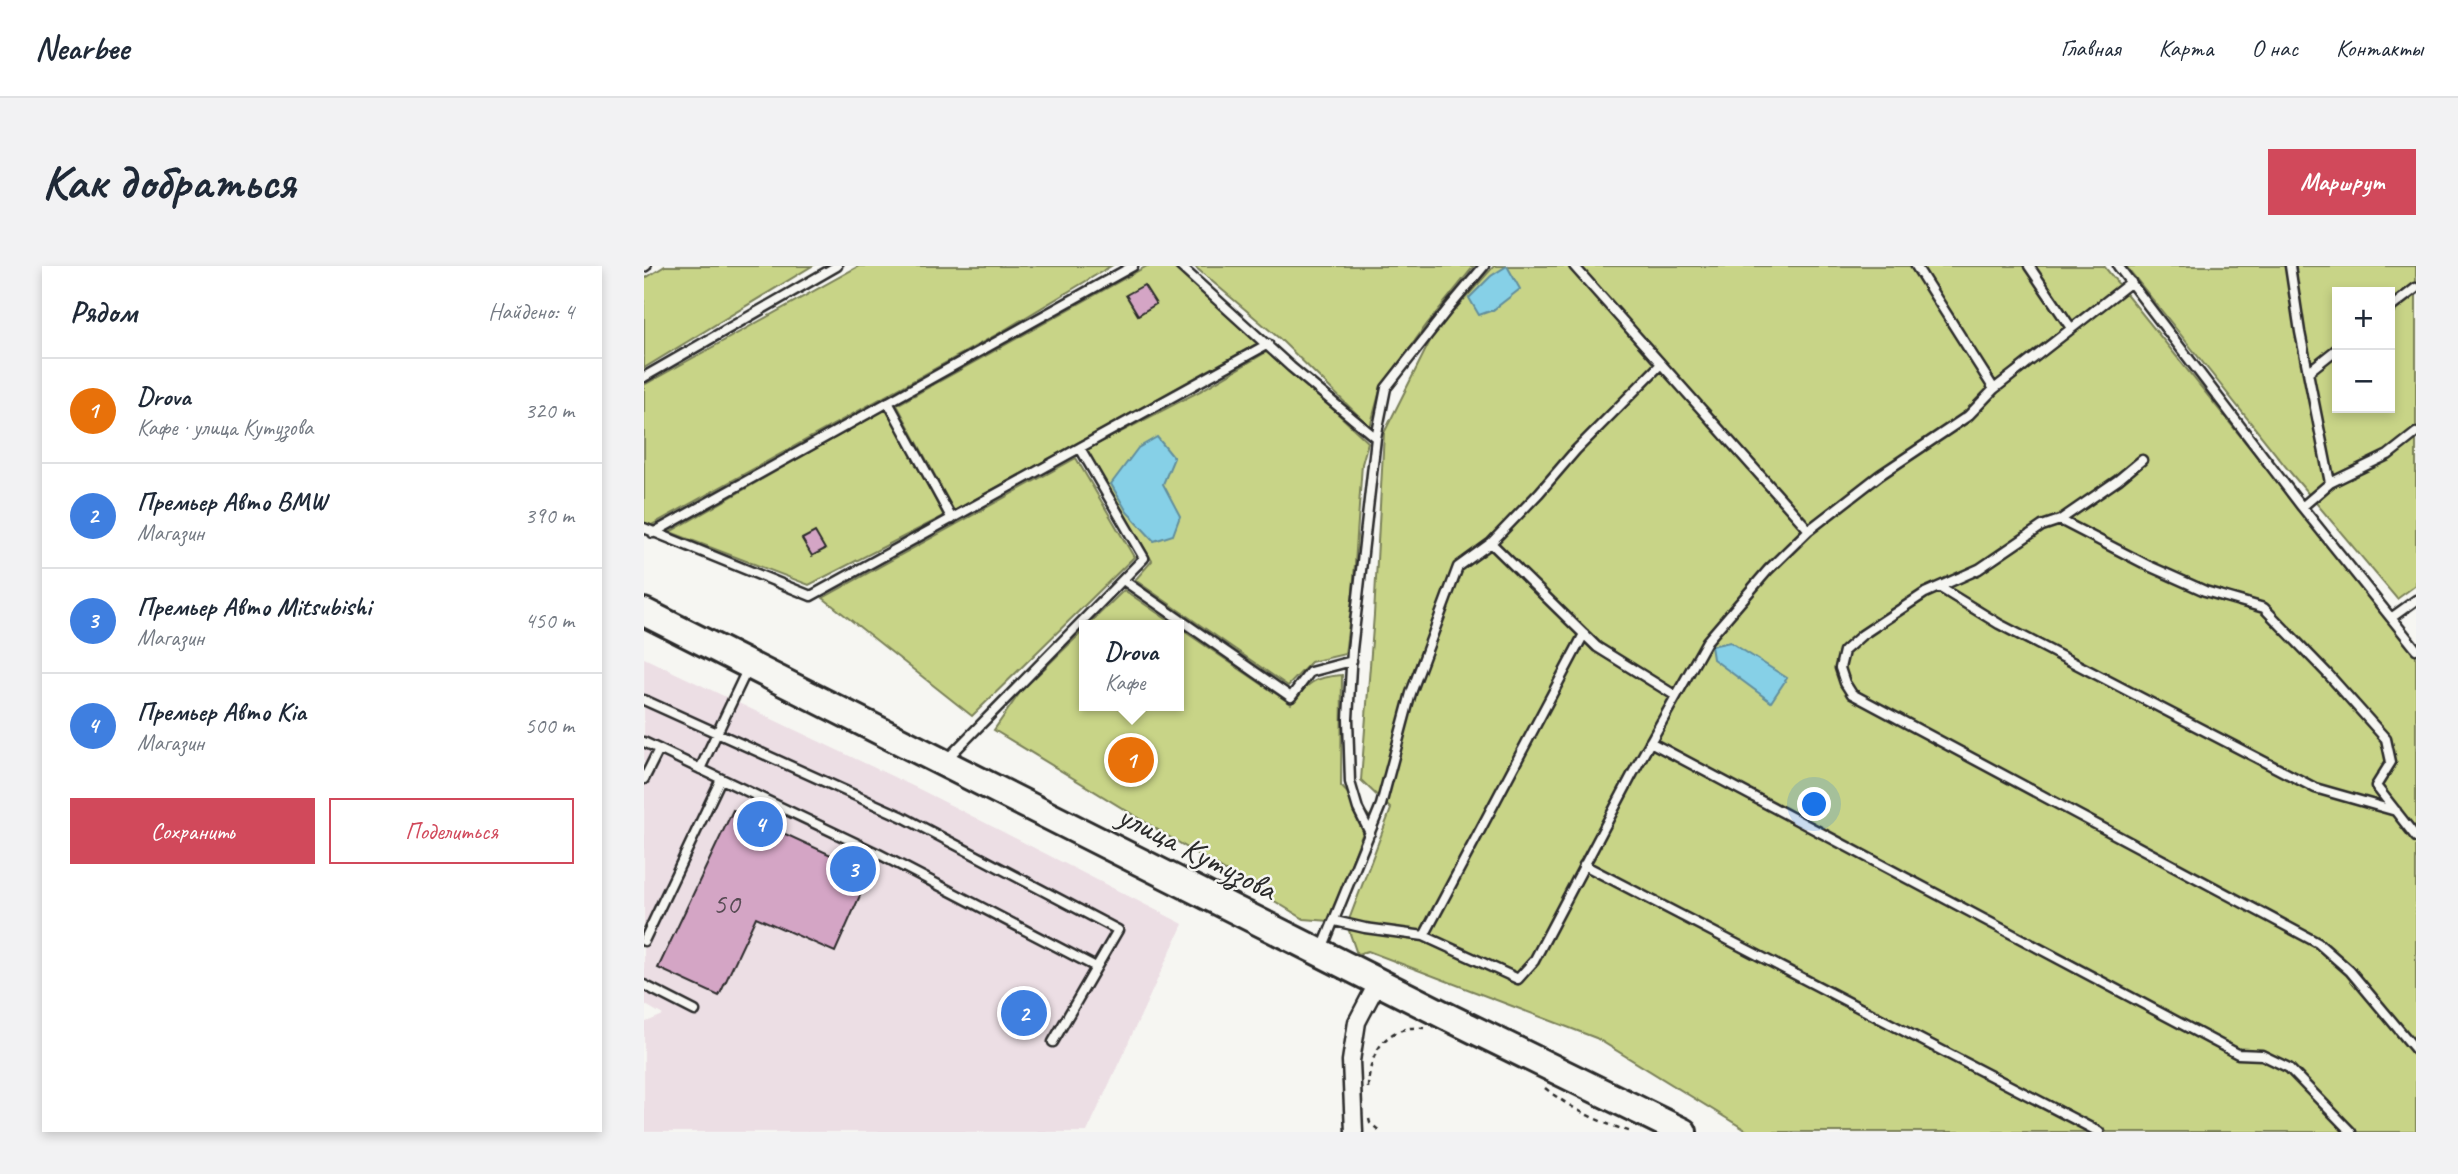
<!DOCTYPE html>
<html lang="ru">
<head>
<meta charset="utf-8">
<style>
  body { margin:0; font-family:Caveat,sans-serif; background:#f2f2f3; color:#1f2937 }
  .controls { position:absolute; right:21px; top:21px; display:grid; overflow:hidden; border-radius:0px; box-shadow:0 4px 10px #0003 }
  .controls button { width:63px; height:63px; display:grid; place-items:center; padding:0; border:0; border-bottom:2px solid #e0e1e3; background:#fff; color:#1f2937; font:35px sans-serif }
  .you { position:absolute; left:1171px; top:539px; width:24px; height:24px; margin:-18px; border:5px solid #fff; border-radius:50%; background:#1a73e8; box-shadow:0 0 0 10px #1a73e833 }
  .badge { display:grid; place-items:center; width:46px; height:46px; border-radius:50%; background:#d1495b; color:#fff; font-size:23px; font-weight:700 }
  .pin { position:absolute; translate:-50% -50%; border:4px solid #fff; box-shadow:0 2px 7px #0006 }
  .popup { position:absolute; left:435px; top:354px; width:105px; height:91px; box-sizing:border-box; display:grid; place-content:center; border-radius:0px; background:#fff; filter:drop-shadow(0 2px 5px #0005); font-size:23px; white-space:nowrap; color:#747a83 }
  .popup b { font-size:26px; color:#1f2937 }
  .popup::after { content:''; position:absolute; left:50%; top:100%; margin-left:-14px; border:14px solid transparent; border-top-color:#fff }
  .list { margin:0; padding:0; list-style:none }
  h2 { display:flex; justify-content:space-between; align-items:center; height:91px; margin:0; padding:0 28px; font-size:30px }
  h2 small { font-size:23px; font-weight:400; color:#747a83 }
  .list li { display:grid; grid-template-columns:46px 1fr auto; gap:21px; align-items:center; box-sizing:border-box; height:105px; padding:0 28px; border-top:2px solid #e0e1e3 }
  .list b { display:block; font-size:26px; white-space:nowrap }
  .list p { margin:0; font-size:23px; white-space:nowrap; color:#747a83 }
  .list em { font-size:23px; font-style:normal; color:#747a83 }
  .actions { display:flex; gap:14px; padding:21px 28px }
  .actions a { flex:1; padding:16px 0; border:2px solid #d1495b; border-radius:0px; text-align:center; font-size:24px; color:#d1495b }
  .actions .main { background:#d1495b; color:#fff }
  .map { position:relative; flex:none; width:1772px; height:866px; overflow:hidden; border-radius:0px }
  header { display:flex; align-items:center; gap:42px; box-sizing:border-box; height:98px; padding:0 35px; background:#fff; border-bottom:2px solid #e0e1e3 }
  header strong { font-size:33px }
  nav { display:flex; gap:38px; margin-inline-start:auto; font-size:24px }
  .intro { display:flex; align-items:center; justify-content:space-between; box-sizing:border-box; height:168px; padding:0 42px }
  h1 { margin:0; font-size:49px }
  .button { padding:18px 32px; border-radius:0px; background:#d1495b; color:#fff; font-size:24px; font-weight:700 }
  main { display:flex; gap:42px; padding:0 42px }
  aside { flex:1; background:#fff; border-radius:0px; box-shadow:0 4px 10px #0003 }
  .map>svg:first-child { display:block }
</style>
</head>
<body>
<header>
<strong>Nearbee</strong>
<nav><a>Главная</a><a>Карта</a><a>О нас</a><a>Контакты</a></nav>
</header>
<div class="intro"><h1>Как добраться</h1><a class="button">Маршрут</a></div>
<main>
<aside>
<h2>Рядом<small>Найдено: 4</small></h2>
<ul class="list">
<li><span class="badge" style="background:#e8710a">1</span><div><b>Drova</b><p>Кафе · улица Кутузова</p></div><em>320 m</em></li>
<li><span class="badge" style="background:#3f7fe0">2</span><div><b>Премьер Авто BMW</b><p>Магазин</p></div><em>390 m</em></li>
<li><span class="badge" style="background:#3f7fe0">3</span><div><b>Премьер Авто Mitsubishi</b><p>Магазин</p></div><em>450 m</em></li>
<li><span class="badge" style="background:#3f7fe0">4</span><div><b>Премьер Авто Kia</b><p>Магазин</p></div><em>500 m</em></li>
</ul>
<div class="actions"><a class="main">Сохранить</a><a>Поделиться</a></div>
</aside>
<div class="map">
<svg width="1772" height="866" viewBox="0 0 1772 866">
  <rect width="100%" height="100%" fill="#f6f6f2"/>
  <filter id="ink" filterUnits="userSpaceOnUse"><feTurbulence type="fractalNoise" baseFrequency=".0143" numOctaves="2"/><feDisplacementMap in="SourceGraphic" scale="14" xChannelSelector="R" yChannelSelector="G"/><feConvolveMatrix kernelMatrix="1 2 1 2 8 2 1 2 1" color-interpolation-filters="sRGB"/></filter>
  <g filter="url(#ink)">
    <path fill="#ecdee4" d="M0,392L277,524L539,658L443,866H0V757L19,749L0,738Z"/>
    <path fill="#c8d487" stroke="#7a8059" stroke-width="2" fill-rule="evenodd" d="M21,0H168L0,102V13Z
      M215,0H467L352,69L6,260L0,256V119Z
      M503,0H529L614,77L310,245L253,139Z
      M550,0H830L783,58L737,121L726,161L636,73Z
      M850,0H1460L1772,389V866H1105L952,772L724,685L713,688L703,659L747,543L717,514L730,349L740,167L790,67Z
      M1482,0H1772V319L1753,333L1646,206ZM1693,26H1746V142H1693Z
      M626,84L724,176L718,198L709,326L701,388L667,396L644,420L491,314L508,295L442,184L556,125Z
      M242,142L300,250L165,319L26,266Z
      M432,192L490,291L328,450L179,332Z
      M480,324L531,359H444Z
      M534,361L647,438C663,417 670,411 698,409L697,520L725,550L686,655L660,653L350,464L377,425L440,364V440H534Z"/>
    <path fill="#86d0e7" stroke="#628e9c" stroke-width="2" d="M863,0L876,23L849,44L835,49L825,32L847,10Z
      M513,171L530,192L519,218L536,250L529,269L510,275L483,246L467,218L494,182Z
      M1086,376L1143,412L1127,436L1069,393L1067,380Z"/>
    <path fill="#d4a5c5" stroke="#2b2b2b" stroke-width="2" d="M500,19L512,38L494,49L482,29Z
      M171,266L181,283L168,290L158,273Z
      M89,544L226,607L191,686L112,651L75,730L14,702Z"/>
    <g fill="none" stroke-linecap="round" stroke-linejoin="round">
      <g stroke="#2b2b2b" stroke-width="13">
        <path id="lane" d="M536,0L647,101L732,172L708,384L704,453L706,516L714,543L726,567
          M1272,0L1350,123
          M1385,0L1427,62
          M1474,0L1658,241L1772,383
          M1646,0L1656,66L1686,217L1658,241
          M0,1L2,0
          M1746,42L1772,22
          M1664,106L1693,83
          M0,111L193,0
          M244,136L308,253
          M732,172L742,122L804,43L840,0
          M1498,194L1474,214L1416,254L1505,300L1561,325L1620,342L1683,407L1742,473L1747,496L1732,520L1772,571
          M1686,217L1744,189L1772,167
          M1416,254L1398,260L1335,303L1281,327L1218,369L1200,385L1196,402L1201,417L1208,428L1674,677L1706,705L1772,784
          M0,262L167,330L624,78
          M1165,264L1236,209L1324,150L1350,123L1487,16
          M9,267L489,0
          M847,277L895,227L932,184L1017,98
          M479,314L647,431L666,406L708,395
          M1295,321L1355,358L1671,522L1752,545
          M1747,352L1772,334
          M0,434L259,551L474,664L409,776
          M0,476L235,588L452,701
          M1006,476L1594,788L1618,789L1645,802L1707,866
          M301,495L500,292L436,182
          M56,503L103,404
          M0,513L15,483
          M940,599L1455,866
          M691,655L721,662L780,670L874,713L890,695L989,507L1063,375L1124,304L1165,264L930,0
          M780,670L940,368
          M0,675L77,513
          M678,683L737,539L767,427L814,301L847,277L953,381L1032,430
          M0,719L51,745"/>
      </g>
      <g stroke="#2b2b2b" stroke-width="21">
        <path id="street" d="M710,866L707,795L713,756L735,714"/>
      </g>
      <g stroke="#2b2b2b" stroke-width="32">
        <path id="primary" d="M0,346L804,751L1039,866"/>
      </g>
      <path stroke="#2b2b2b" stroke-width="2.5" stroke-dasharray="5 5" stroke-linecap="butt" d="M724,822C725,788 741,758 780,762
        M901,822C927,843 956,857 988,866
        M725,853L726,857L737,866"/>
      <use href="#lane" stroke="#f6f6f2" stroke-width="8"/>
      <use href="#street" stroke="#f6f6f2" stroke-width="16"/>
      <use href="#primary" stroke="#f6f6f2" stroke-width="26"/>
    </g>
  </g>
  <g text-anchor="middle" stroke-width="5" stroke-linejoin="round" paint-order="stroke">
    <g font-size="30" fill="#554a52">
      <text x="82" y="647">50</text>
    </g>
    <g font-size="33" fill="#2b2b2b" stroke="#f6f6f2">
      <text transform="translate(554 585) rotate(27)" y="12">улица Кутузова</text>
    </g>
  </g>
</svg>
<div class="controls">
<button>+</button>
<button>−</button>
</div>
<div class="you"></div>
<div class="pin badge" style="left:487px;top:494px;background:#e8710a">1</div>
<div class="popup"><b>Drova</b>Кафе</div>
<div class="pin badge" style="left:380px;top:747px;background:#3f7fe0">2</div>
<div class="pin badge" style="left:209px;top:603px;background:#3f7fe0">3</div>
<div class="pin badge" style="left:116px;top:558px;background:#3f7fe0">4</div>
</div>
</main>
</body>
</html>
